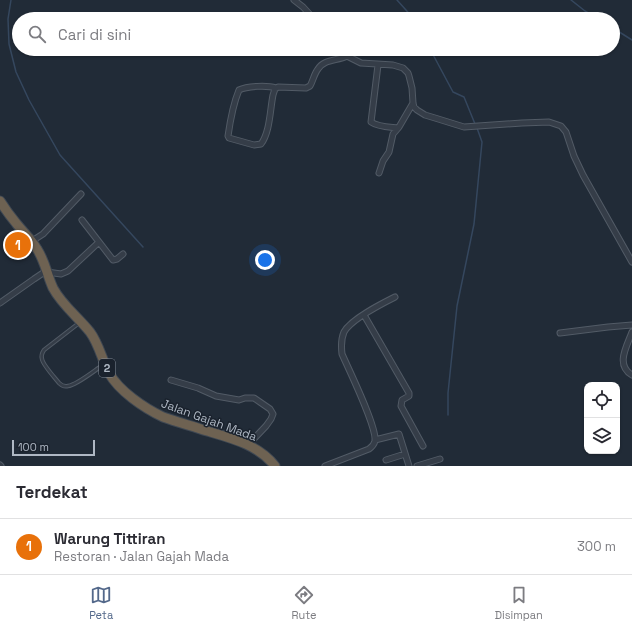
<!DOCTYPE html>
<html lang="id">
<head>
<meta charset="utf-8">
<style>
  body { margin:0; font-family:"Space Grotesk",sans-serif; background:#f7f7f7; color:#2b2b33 }
  .controls { position:absolute; right:12px; bottom:12px; display:grid; overflow:hidden; border-radius:8px; box-shadow:0 1px 3px #0004 }
  .controls button { width:36px; height:36px; display:grid; place-items:center; padding:0; border:0; border-bottom:1px solid #e1e1e2; background:#fff; color:#2b2b33; font:20px sans-serif }
  .scale { position:absolute; left:12px; bottom:10px; width:83px; box-sizing:border-box; padding-left:4px; border:2px solid #afb8c4; border-top:0; font-size:11px; line-height:14px; white-space:nowrap; color:#afb8c4; -webkit-text-stroke:3px #1a222d; paint-order:stroke }
  .you { position:absolute; left:265px; top:260px; width:14px; height:14px; margin:-10px; border:3px solid #fff; border-radius:50%; background:#1a73e8; box-shadow:0 0 0 6px #1a73e833 }
  .badge { display:grid; place-items:center; width:26px; height:26px; border-radius:50%; background:#53688a; color:#fff; font-size:13px; font-weight:700 }
  .pin { position:absolute; translate:-50% -50%; border:2px solid #fff; box-shadow:0 1px 4px #0006 }
  .list { margin:0; padding:0; list-style:none }
  h2 { display:flex; justify-content:space-between; align-items:center; height:52px; margin:0; padding:0 16px; font-size:17px }
  h2 small { font-size:13px; font-weight:400; color:#7c7c81 }
  .list li { display:grid; grid-template-columns:26px 1fr auto; gap:12px; align-items:center; box-sizing:border-box; height:56px; padding:0 16px; border-top:1px solid #e1e1e2 }
  .list b { display:block; font-size:15px; white-space:nowrap }
  .list p { margin:0; font-size:13px; white-space:nowrap; color:#7c7c81 }
  .list em { font-size:13px; font-style:normal; color:#7c7c81 }
  .icon { flex:none; width:22px; height:22px; fill:none; stroke:currentColor; stroke-width:2; stroke-linecap:round; stroke-linejoin:round }
  .map { position:relative; flex:none; width:632px; height:466px; overflow:hidden }
  .search { position:absolute; background:#fff; box-shadow:0 1px 3px #0004; left:12px; right:12px; top:12px; height:44px; display:flex; align-items:center; gap:10px; box-sizing:border-box; padding:0 14px; border-radius:22px; color:#7c7c81; font-size:15px }
  .sheet { height:108px; background:#fff }
  nav { display:flex; justify-content:space-around; align-items:center; box-sizing:border-box; height:56px; border-top:1px solid #e1e1e2; background:#fff; font-size:11px; color:#7c7c81 }
  nav a { display:grid; justify-items:center; gap:2px }
  nav .on { color:#53688a }
  .map>svg:first-child { display:block }
</style>
</head>
<body>
<div class="map">
<svg width="632" height="466" viewBox="0 0 632 466">
  <rect width="100%" height="100%" fill="#212b37"/>
  <g fill="none" stroke-linecap="round" stroke-linejoin="round">
    <path stroke="#35475e" stroke-width="1.5" d="M11,0L8,19L9,44L16,72L29,100L60,155L143,247
      M397,0L414,19
      M571,0L585,11L598,19
      M613,28L632,40
      M430,49L453,92L464,97L475,124
      M448,415V393L457,306L474,224L482,142L477,128"/>
    <g stroke="#525b66" stroke-width="4.5">
      <path id="lane" d="M79,323L44,350C42,353 41,356 42,359C43,365 55,378 59,383C61,385 64,387 68,386C77,385 95,370 103,365"/>
    </g>
    <g stroke="#525b66" stroke-width="7">
      <path id="street" d="M294,0L303,7L314,19
        M338,49L347,56L361,63L393,65L403,68L408,73L409,76L412,88L413,103L414,107L417,110L425,115L435,118L464,127L522,123L549,122L561,126L566,132L574,156L583,175L632,262
        M378,65L371,122C378,127 390,127 398,128
        M276,88C267,85 247,86 239,90C234,102 230,122 228,136L229,138L254,145L261,144C270,132 270,110 273,95L275,89L278,87L306,88L310,86C313,81 314,74 318,69C324,59 337,61 347,56
        M379,173L383,161L389,152L393,134L399,127L413,103
        M82,220L113,260L117,259L123,254
        M32,241L43,234L81,194
        M47,272L61,274L68,271L99,242
        M0,303L34,279L46,271
        M364,315L409,393V396L402,400L401,406L423,446
        M632,332C627,346 615,365 632,375
        M560,333L608,327L632,325
        M171,380L198,388L216,396L239,400L245,398H254L270,409L273,414L271,419L266,426L248,445
        M375,440L399,434L409,466
        M386,460L405,454
        M0,465L1,466
        M325,466L369,449C372,447 374,445 375,441C377,427 349,370 342,354C341,346 341,339 344,332C351,319 381,304 395,297
        M417,466L440,459"/>
    </g>
    <g stroke="#3f4853" stroke-width="11">
      <path id="highway" d="M0,201C5,209 10,216 16,223C23,232 31,239 37,249C45,261 47,275 53,288C62,305 78,317 90,332C99,344 102,360 109,373C119,391 144,408 163,417C177,422 192,426 207,431C231,438 259,445 275,466"/>
    </g>
    <use href="#lane" stroke="#353d48" stroke-width="2.5"/>
    <use href="#street" stroke="#353d48" stroke-width="5"/>
    <use href="#highway" stroke="#6e6252" stroke-width="9"/>
  </g>
  <g text-anchor="middle" stroke-width="3" stroke-linejoin="round" paint-order="stroke">
    <rect fill="#1a222d" stroke="#828b97" stroke-width="1" x="99" y="359" width="16" height="18" rx="3"/>
    <g font-size="11" font-weight="bold" fill="#afb8c4">
      <text x="107" y="372">2</text>
    </g>
    <g font-size="12" fill="#afb8c4" stroke="#1a222d">
      <text transform="translate(209 420) rotate(20)" y="4">Jalan Gajah Mada</text>
    </g>
  </g>
</svg>
<div class="controls">
<button><svg class="icon" aria-label="locate" viewBox="0 0 24 24"><circle cx="12" cy="12" r="6"/><path d="M12 2v4M12 18v4M2 12h4M18 12h4"/></svg></button>
<button><svg class="icon" aria-label="layers" viewBox="0 0 24 24"><path d="M12 4l9 5-9 5-9-5zM3 14l9 5 9-5"/></svg></button>
</div>
<div class="scale">100 m</div>
<div class="you"></div>
<div class="pin badge" style="left:18px;top:245px;background:#e8710a">1</div>
<div class="search"><svg class="icon" aria-label="search" viewBox="0 0 24 24"><circle cx="10" cy="10" r="6"/><path d="M15 15l6 6"/></svg>Cari di sini</div>
</div>
<section class="sheet">
<h2>Terdekat<small></small></h2>
<ul class="list">
<li><span class="badge" style="background:#e8710a">1</span><div><b>Warung Tittiran</b><p>Restoran · Jalan Gajah Mada</p></div><em>300 m</em></li>
</ul>
</section>
<nav>
<a class="on"><svg class="icon" aria-label="map" viewBox="0 0 24 24"><path d="M3 6l6-2 6 2 6-2v14l-6 2-6-2-6 2zM9 4v14M15 6v14"/></svg>Peta</a>
<a><svg class="icon" aria-label="directions" viewBox="0 0 24 24"><path d="M12 3l9 9-9 9-9-9zM9 14v-3h6M13 9l2 2-2 2"/></svg>Rute</a>
<a><svg class="icon" aria-label="saved" viewBox="0 0 24 24"><path d="M7 4h10v16l-5-4-5 4z"/></svg>Disimpan</a>
</nav>
</body>
</html>
